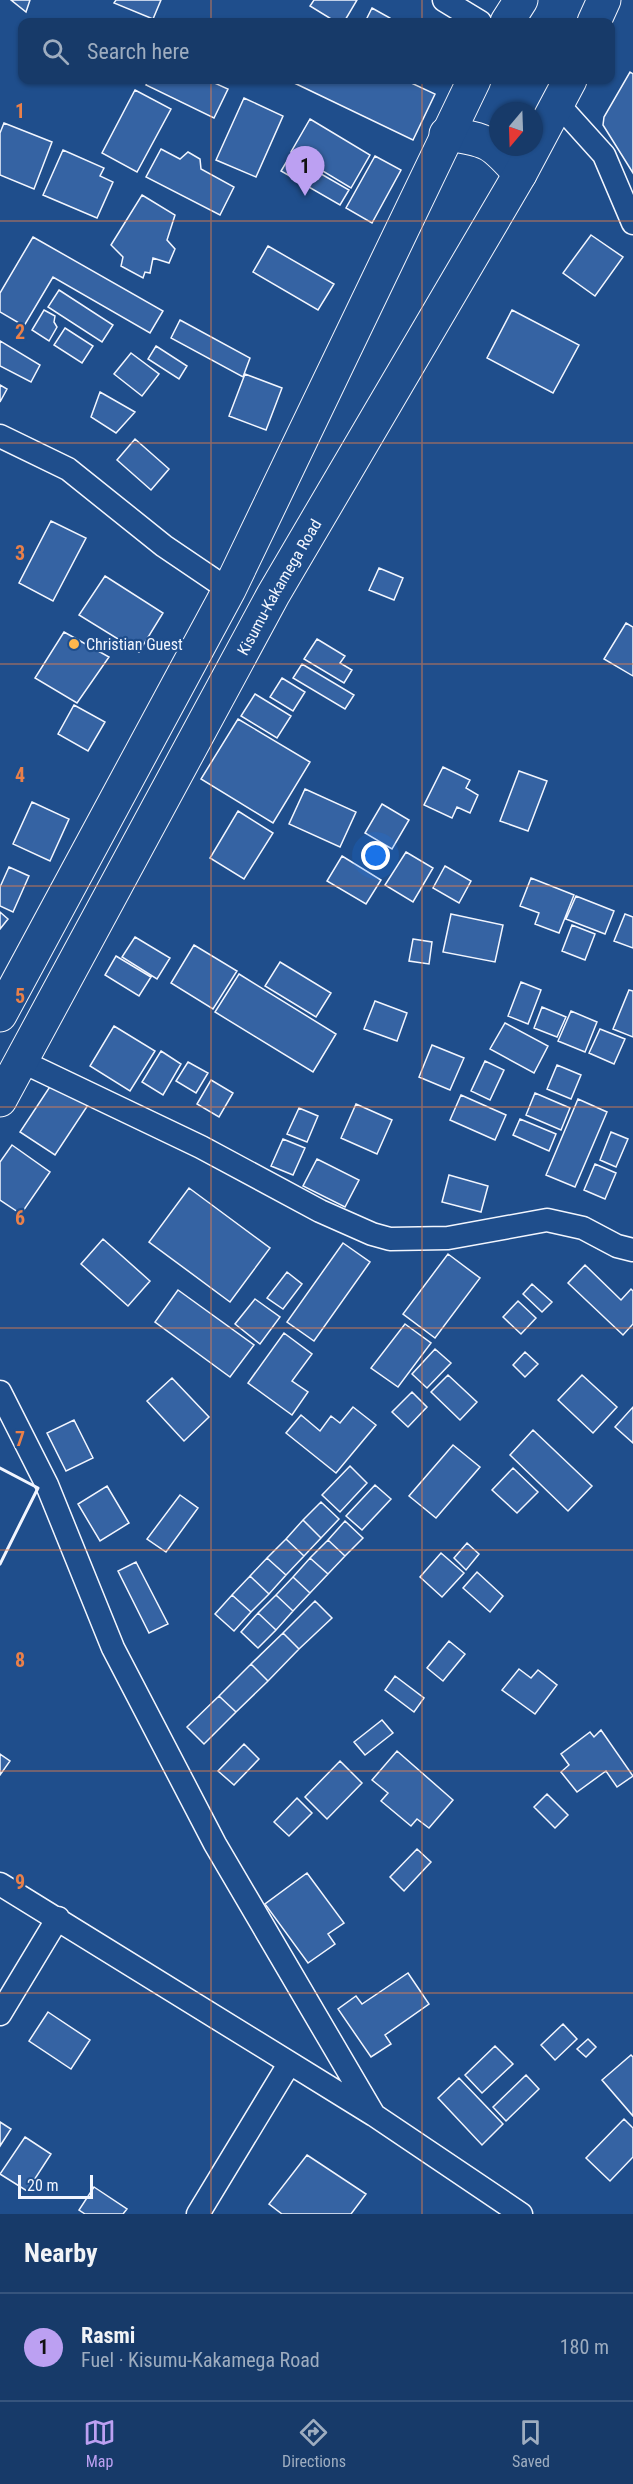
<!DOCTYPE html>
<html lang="en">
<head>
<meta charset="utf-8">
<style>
  body { margin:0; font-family:"Roboto Condensed",sans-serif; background:#20416f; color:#f1f3f6 }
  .compass { position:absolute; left:489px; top:102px; width:54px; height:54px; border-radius:50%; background:#173a69; box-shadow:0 2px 4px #0004; rotate:199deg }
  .scale { position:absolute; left:18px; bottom:15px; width:75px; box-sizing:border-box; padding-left:6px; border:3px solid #f2f6ff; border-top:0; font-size:16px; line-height:21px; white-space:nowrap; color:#f2f6ff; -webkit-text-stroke:4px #1f4e8c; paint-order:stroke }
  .you { position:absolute; left:376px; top:856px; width:21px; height:21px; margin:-15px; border:4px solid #fff; border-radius:50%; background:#1a73e8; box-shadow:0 0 0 9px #1a73e833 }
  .badge { display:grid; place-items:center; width:39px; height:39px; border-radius:50%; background:#bca0f2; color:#111; font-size:20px; font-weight:700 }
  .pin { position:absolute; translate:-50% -50px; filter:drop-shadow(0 2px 3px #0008) }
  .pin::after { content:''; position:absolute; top:32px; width:21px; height:18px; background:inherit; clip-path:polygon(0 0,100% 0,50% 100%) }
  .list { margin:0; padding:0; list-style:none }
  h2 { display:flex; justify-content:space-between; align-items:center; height:78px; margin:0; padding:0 24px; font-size:26px }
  h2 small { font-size:20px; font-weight:400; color:#9eadc0 }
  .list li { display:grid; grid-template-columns:39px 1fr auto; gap:18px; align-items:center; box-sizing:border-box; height:108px; padding:0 24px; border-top:2px solid #36547d }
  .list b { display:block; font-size:22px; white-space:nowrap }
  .list p { margin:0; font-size:20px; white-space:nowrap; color:#9eadc0 }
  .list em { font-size:20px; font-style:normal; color:#9eadc0 }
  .icon { flex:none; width:33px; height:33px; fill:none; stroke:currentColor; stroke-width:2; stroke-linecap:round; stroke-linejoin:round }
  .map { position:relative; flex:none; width:633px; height:2214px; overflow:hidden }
  .search { position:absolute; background:#173a69; box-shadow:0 2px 4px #0004; left:18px; right:18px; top:18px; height:66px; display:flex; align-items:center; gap:15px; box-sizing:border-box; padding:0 21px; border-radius:12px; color:#9eadc0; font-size:22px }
  .sheet { height:186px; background:#173a69 }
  nav { display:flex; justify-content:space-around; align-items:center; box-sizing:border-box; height:84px; border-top:2px solid #36547d; background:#173a69; font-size:16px; color:#9eadc0 }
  nav a { display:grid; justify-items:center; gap:3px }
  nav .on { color:#bca0f2 }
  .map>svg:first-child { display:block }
</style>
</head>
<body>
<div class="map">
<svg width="633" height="2214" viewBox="0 0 633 2214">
  <rect width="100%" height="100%" fill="#1f4e8c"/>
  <path fill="#3563a3" stroke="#f2f6ff" stroke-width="1.5" d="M11,0H30L26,12Z
    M116,0H161L153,19L114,3Z
    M314,0H357L344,22H336L310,6Z
    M372,8L390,18L388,22H365Z
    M630,72L633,74V173L603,125L604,117Z
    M149,80H208L228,89L214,118L146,85Z
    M288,80H405L435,94L413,140Z
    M135,90L171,109L137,172L102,153Z
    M244,98L283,116L256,177L216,160Z
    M310,119L370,155L351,188L291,152Z
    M4,123L52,142L34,189L0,175V133Z
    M161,149L180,159L188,152L200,159L201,169L234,187L220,215L146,177Z
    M63,150L104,168L100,176L113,182L97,218L43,195Z
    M290,156L349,190L340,205L281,171Z
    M375,156L401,170L372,223L346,208Z
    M142,195L175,215L167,240L175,249L169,263L153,258L150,273L145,272L143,278L121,266L123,257L111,245Z
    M591,235L623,257L595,296L563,273Z
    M33,237L163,311L150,333L53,277L24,326L0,312V293Z
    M268,246L334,284L318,310L253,272Z
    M59,290L113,325L102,342L48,307Z
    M44,310L55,316L54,322L57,327L49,341L32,330Z
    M512,310L579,345L553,393L487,358Z
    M180,320L250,358L243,377L171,338Z
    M65,328L93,346L82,363L54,345Z
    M0,341L40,365L31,382L0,366Z
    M156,346L187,366L179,379L148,359Z
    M131,353L159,374L142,396L114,374Z
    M245,374L282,388L266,430L229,416Z
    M0,385L7,389L0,402Z
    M100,392L135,412L116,433L91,417Z
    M135,439L169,469L151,490L117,460Z
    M51,521L86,538L53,601L19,583Z
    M379,568L403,578L394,600L369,590Z
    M105,576L163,613L139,652L79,615Z
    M626,623L633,627V676L604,659Z
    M64,632L109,657L77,703L35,678Z
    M317,639L345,656L340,663L352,670L344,683L304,659Z
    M302,664L354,695L345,709L293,678Z
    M282,678L305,692L293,711L270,697Z
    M255,694L291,716L277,738L241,716Z
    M74,705L105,722L88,751L58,734Z
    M238,719L310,762L273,823L201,779Z
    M443,767L470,780L466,788L478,795L470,813L457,807L452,818L424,805Z
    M519,771L547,781L528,831L500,821Z
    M305,789L356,812L340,847L289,824Z
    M32,802L69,819L50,861L13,844Z
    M382,804L409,820L392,849L365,833Z
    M238,811L273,833L244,879L210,858Z
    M406,852L433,868L413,902L385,885Z
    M342,856L381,880L366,904L327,881Z
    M445,866L471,881L459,903L433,888Z
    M9,867L29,876L13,912L0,906V887Z
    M531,878L574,895L559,933L535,924L539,913L520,906Z
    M576,896L614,911L605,934L566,919Z
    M0,912L8,919L0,929Z
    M451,914L503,925L495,962L443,952Z
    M625,914L633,917V948L614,941Z
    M572,925L595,934L585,960L562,951Z
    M135,937L170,958L157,979L122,957Z
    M413,939L432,942L429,964L409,961Z
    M194,945L237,971L213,1009L171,983Z
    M116,956L151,977L139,996L105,975Z
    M280,962L331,993L316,1017L265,986Z
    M239,974L336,1034L313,1072L215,1012Z
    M521,982L541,990L528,1024L508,1016Z
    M629,990L633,991V1037L613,1029Z
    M375,1001L407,1013L397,1041L364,1029Z
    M542,1007L566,1017L557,1037L534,1028Z
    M571,1011L597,1022L585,1052L558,1041Z
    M505,1023L548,1046L534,1073L490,1049Z
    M114,1026L155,1051L130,1091L90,1066Z
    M600,1029L625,1039L614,1064L589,1053Z
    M432,1045L464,1058L450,1090L419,1077Z
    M161,1051L181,1064L163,1095L142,1082Z
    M485,1061L504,1070L490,1100L471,1091Z
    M188,1062L208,1073L196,1093L176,1081Z
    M557,1065L581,1075L571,1099L547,1089Z
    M211,1080L233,1093L219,1117L197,1104Z
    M53,1082L88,1105L55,1155L20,1132Z
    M535,1093L570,1108L561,1130L526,1115Z
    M461,1095L506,1115L495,1140L450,1120Z
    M578,1099L607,1112L575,1187L546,1175Z
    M356,1104L392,1120L377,1154L341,1138Z
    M299,1108L318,1116L307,1142L287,1134Z
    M520,1119L556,1134L549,1151L513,1135Z
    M611,1132L628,1139L616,1167L600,1160Z
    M283,1139L305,1148L293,1175L271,1166Z
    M12,1145L50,1172L21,1214L0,1200V1162Z
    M317,1159L359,1180L345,1207L303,1186Z
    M595,1164L616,1173L605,1199L584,1190Z
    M449,1175L488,1186L481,1212L442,1202Z
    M189,1188L270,1248L230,1302L149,1242Z
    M103,1239L150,1281L128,1306L81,1264Z
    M343,1243L370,1262L314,1341L287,1322Z
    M448,1254L480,1278L435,1338L403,1314Z
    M585,1265L621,1300L631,1289L633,1291V1324L623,1335L568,1283Z
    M287,1272L302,1284L283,1309L267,1298Z
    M532,1284L552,1302L542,1312L523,1294Z
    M178,1290L254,1345L230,1377L155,1322Z
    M255,1299L280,1317L260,1344L235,1324Z
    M518,1301L536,1318L521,1334L503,1317Z
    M405,1324L431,1343L398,1387L371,1368Z
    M284,1333L312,1354L292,1381L308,1392L292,1415L248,1383Z
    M435,1349L451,1363L427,1388L412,1374Z
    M525,1352L538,1364L525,1377L513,1365Z
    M448,1375L477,1402L460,1420L431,1392Z
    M582,1375L617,1407L593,1433L558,1400Z
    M172,1378L209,1417L184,1441L147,1401Z
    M412,1392L427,1407L408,1427L392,1412Z
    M353,1407L376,1425L336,1473L286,1433L301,1415L320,1431L331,1416L340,1423Z
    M633,1407V1443L615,1427Z
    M74,1420L93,1458L66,1471L47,1433Z
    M533,1430L592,1486L568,1511L510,1455Z
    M453,1445L480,1467L436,1518L409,1496Z
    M350,1466L367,1483L340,1512L322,1495Z
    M513,1468L538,1492L517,1513L492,1490Z
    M375,1485L391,1499L362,1530L346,1516Z
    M107,1486L129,1523L100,1541L78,1504Z
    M180,1495L198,1508L166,1552L147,1539Z
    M321,1502L339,1519L321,1538L303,1520Z
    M303,1520L321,1538L304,1556L286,1539Z
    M345,1521L363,1538L345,1556L328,1540Z
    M286,1539L304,1556L286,1575L267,1558Z
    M328,1540L345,1556L328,1574L310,1558Z
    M467,1543L479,1554L466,1570L454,1558Z
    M441,1553L464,1573L442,1597L420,1577Z
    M267,1558L286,1575L269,1594L250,1576Z
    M310,1558L328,1574L310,1593L293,1577Z
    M136,1562L168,1624L149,1633L118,1571Z
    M477,1572L503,1596L490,1612L463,1588Z
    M250,1576L269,1594L251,1612L232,1595Z
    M293,1577L310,1593L293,1611L276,1595Z
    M232,1595L251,1612L234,1631L215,1614Z
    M276,1595L293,1611L276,1630L258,1613Z
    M315,1601L332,1618L299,1649L283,1633Z
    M258,1613L276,1630L258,1648L241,1632Z
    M283,1633L299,1649L268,1681L251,1664Z
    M449,1641L465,1654L443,1681L427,1668Z
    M251,1664L268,1681L236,1712L219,1696Z
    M519,1669L531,1678L538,1670L557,1685L535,1714L502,1690Z
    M395,1676L424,1698L414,1712L385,1690Z
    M219,1696L236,1712L204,1744L187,1727Z
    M382,1720L393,1733L365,1755L354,1742Z
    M601,1730L633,1776L617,1787L606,1771L577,1792L561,1772L569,1765L561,1754L590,1732L594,1737Z
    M244,1744L259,1759L234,1785L218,1771Z
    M397,1751L453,1800L429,1828L417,1819L411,1826L381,1801L388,1793L372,1780Z
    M0,1754L10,1761L0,1775Z
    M340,1761L362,1783L327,1819L305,1797Z
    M547,1794L568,1815L555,1828L534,1807Z
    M297,1798L312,1813L289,1836L274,1822Z
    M417,1849L431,1862L404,1891L390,1877Z
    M307,1873L344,1923L328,1934L335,1944L308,1963L265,1904Z
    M408,1973L429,2004L385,2035L391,2044L371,2057L338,2009L356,1996L362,2004Z
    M48,2012L90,2040L71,2069L29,2041Z
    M563,2024L577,2039L555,2060L541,2045Z
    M588,2039L596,2047L586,2057L577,2049Z
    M495,2046L513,2064L482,2093L465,2075Z
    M631,2055L633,2057V2116L602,2080Z
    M526,2075L539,2089L506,2121L493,2107Z
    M459,2078L503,2124L482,2145L438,2098Z
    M624,2119L633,2128V2157L610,2181L586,2158Z
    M0,2122L11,2129L0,2146Z
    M25,2137L51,2154L27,2191L0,2174Z
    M307,2155L366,2194L351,2214H282L269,2204Z
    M94,2187L127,2209L123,2214H85L79,2210Z"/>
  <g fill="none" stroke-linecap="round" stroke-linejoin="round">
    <g stroke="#f2f6ff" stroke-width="25">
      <path id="minor" d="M444,0L480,22
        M558,104L604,155L633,223
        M0,436L68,469L164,546L229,590
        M21,1061L201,1147L320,1211L372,1234L390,1239L448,1238L547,1220L583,1228L617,1246L633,1250
        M0,1392L47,1485L113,1648L215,1844L374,2115
        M0,1884L374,2115L521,2214
        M0,2014L58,1918
        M198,2214L289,2064"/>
    </g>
    <g stroke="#f2f6ff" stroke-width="35">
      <g id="trunk">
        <path d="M507,22L521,0"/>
        <path d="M594,22L604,0"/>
        <path d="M446,134C488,139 493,143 520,174"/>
        <path d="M0,1015L229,590L474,80"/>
        <path id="s1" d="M0,1100L273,595L520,174L570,80"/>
      </g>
    </g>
    <use href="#minor" stroke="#1f4e8c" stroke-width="22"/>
    <use href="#trunk" stroke="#1f4e8c" stroke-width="33"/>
    <path stroke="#f2f6ff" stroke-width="3" d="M0,1468L38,1488L0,1564"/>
  </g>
  <path fill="none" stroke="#ea8049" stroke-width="1.5" stroke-opacity="0.55" d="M211,0V22M422,0V22M211,80V2214M422,80V2214M0,221H633M0,443H633M0,664H633M0,886H633M0,1107H633M0,1328H633M0,1550H633M0,1771H633M0,1993H633"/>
  <circle fill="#ffb74d" stroke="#1f4e8c" stroke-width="2" cx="74" cy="644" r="6"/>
  <g text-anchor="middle" stroke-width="4.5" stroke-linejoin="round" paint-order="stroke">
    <g font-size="16" fill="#f2f6ff" stroke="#1f4e8c">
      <text dy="6" stroke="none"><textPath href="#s1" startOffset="584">Kisumu-Kakamega Road</textPath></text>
    </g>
    <g font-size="16" fill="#f2f6ff" stroke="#1f4e8c" text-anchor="start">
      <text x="86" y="650">Christian Guest</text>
    </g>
  </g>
  <g font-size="20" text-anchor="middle" font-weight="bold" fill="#ea8049" stroke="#1f4e8c" stroke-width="4.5" stroke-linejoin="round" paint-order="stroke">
    <text x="20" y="118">1</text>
    <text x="20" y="339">2</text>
    <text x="20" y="560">3</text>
    <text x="20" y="782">4</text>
    <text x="20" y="1003">5</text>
    <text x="20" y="1225">6</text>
    <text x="20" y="1446">7</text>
    <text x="20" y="1667">8</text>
    <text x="20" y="1889">9</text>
  </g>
</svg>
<svg class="compass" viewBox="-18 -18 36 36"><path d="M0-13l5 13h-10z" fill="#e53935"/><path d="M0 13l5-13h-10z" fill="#9eadc0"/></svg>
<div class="scale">20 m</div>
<div class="you"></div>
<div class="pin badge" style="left:305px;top:196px">1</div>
<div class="search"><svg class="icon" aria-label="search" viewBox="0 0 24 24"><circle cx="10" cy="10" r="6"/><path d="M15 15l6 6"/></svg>Search here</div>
</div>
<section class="sheet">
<h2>Nearby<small></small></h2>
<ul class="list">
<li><span class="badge">1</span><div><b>Rasmi</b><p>Fuel · Kisumu-Kakamega Road</p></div><em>180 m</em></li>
</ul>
</section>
<nav>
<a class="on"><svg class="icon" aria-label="map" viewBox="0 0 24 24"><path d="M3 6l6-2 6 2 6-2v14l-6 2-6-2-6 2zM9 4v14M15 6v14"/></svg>Map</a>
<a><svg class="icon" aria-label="directions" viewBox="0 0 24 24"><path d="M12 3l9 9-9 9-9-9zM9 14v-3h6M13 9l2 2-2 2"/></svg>Directions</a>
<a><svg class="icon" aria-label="saved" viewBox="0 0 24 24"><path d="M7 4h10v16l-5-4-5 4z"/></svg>Saved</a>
</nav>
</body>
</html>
